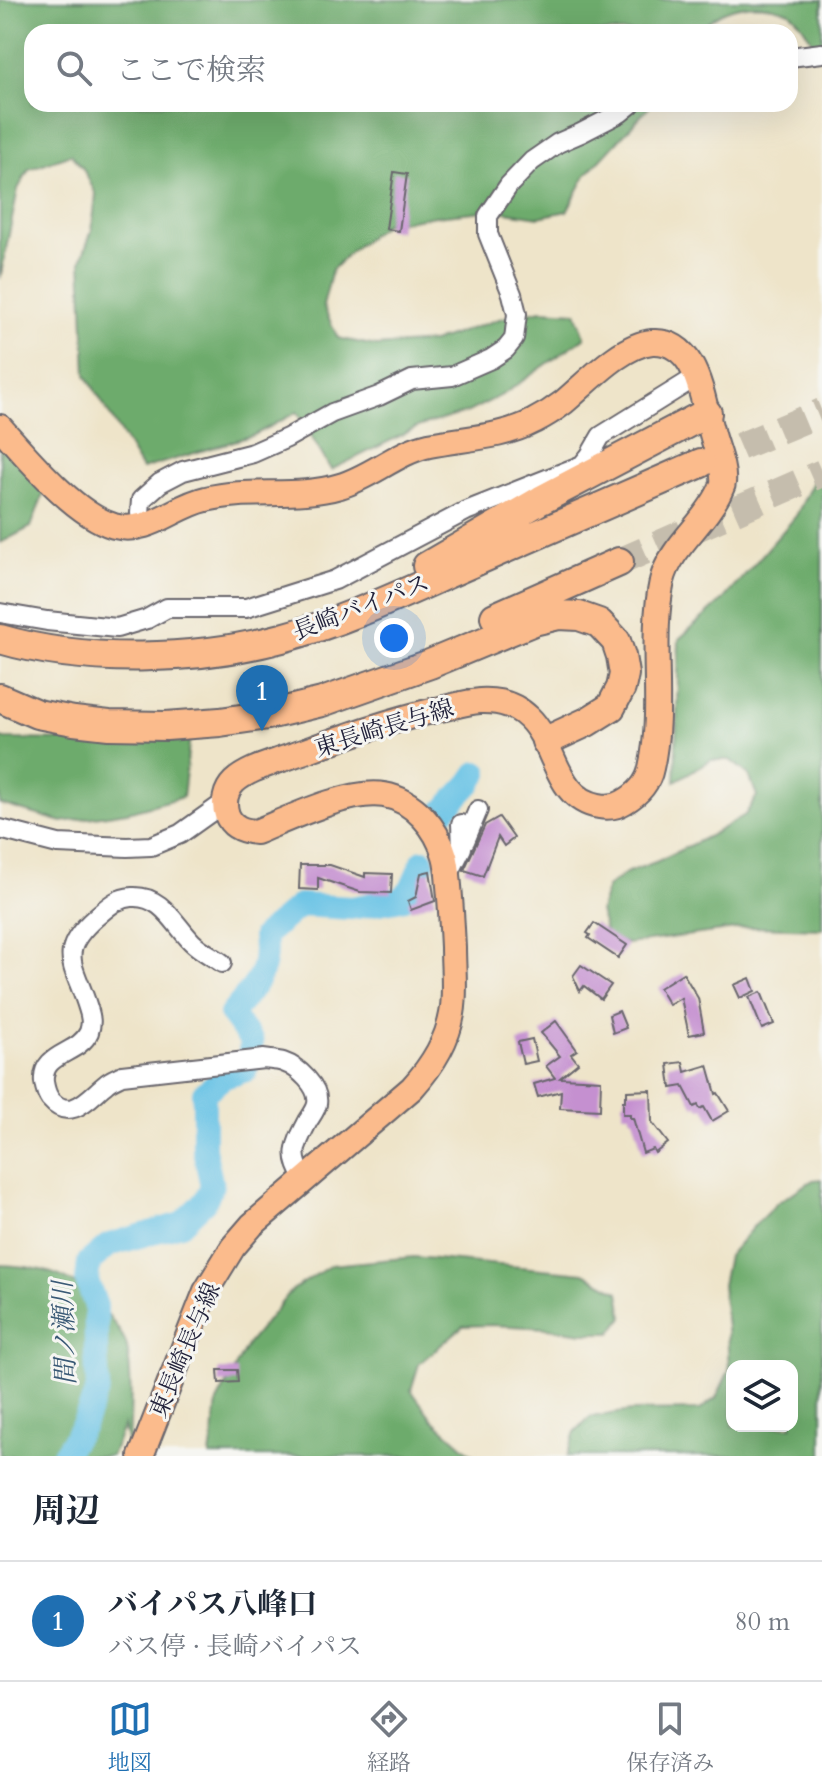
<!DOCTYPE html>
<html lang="ja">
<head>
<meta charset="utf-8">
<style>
  body { margin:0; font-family:Cardo,"Noto Serif JP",serif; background:#f2f2f3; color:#1f2937 }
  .controls { position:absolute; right:24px; bottom:24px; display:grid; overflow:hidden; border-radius:16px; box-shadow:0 8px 32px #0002 }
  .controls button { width:72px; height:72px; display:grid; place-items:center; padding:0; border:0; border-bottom:2px solid #e0e1e3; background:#fff; color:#1f2937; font:40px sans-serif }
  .you { position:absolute; left:394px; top:638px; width:28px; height:28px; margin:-20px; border:6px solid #fff; border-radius:50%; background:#1a73e8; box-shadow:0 0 0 12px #1a73e833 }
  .badge { display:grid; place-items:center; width:52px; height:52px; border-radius:50%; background:#1f6fb2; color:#fff; font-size:26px; font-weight:700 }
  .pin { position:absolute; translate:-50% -66px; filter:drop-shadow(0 2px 4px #0008) }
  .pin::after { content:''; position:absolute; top:42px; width:28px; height:24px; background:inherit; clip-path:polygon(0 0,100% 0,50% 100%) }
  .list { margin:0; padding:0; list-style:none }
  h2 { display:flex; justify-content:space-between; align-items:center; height:104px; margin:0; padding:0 32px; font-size:34px }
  h2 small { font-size:26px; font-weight:400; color:#747a83 }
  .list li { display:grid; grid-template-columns:52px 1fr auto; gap:24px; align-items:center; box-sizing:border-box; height:120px; padding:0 32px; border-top:2px solid #e0e1e3 }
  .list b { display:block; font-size:30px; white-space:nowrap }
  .list p { margin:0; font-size:26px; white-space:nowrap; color:#747a83 }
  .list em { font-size:26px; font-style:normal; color:#747a83 }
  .icon { flex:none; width:44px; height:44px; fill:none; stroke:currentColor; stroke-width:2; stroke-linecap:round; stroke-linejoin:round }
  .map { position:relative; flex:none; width:822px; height:1456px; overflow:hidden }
  .search { position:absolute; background:#fff; box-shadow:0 8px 32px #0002; left:24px; right:24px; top:24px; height:88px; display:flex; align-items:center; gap:20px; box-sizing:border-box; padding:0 28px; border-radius:24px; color:#747a83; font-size:30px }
  .sheet { height:224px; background:#fff }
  nav { display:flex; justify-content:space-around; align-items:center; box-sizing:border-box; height:112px; border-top:2px solid #e0e1e3; background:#fff; font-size:22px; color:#747a83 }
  nav a { display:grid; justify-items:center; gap:4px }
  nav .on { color:#1f6fb2 }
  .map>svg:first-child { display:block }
</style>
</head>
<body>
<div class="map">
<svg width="822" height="1456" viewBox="0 0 822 1456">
  <rect width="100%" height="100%" fill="#f6f6f2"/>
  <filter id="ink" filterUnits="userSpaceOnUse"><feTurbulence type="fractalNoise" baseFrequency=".0125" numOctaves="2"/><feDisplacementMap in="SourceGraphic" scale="16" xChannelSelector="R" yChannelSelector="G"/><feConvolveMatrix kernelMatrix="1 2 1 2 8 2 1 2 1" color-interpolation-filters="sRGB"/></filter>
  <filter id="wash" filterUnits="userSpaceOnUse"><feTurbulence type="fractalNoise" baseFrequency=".006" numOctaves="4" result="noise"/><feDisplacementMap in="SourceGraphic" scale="32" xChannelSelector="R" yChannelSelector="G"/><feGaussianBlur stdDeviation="1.8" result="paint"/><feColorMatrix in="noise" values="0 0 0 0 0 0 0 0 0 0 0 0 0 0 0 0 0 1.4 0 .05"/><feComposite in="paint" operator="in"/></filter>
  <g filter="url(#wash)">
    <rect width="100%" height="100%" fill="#eee4c9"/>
    <path fill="#6dab6c" stroke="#486654" stroke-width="2" fill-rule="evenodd" d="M0,0H822V58C811,43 805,23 789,12C759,0 719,4 700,32H32V104H652L586,175L567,211L539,217L493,210L436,216L385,224L351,251L332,270L323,306L338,338L376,346L432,342L502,318L542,310L576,312L585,337L504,394L468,412L420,426L331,470L297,412L254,435L142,469L86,375L81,261L92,230L96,194L82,167L71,154L29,169L18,189L0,279Z
      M0,427L44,492L31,527L0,543Z
      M822,463V929L750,927L627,944L606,936L600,911L607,887L626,873L658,861L709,836L745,815L757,796L749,775L730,760H711L675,781L679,639L723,600L796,516Z
      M190,735L183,797L127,812L62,822L0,804V738L5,739L87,740Z
      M822,1179V1456H567L575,1432L590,1417L632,1411L700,1410L716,1398L729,1371L727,1328L722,1285L728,1256L754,1226L777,1203L813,1180ZM732,1366H792V1426H732Z
      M414,1257L584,1273L619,1292L623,1317L611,1333H583L548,1328L491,1325L463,1326L419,1364L411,1390L433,1420L474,1456H210L217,1402L247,1345L291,1291L331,1265Z
      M0,1265C50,1266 88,1281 115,1325C120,1332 126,1339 127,1347C133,1381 130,1417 129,1452L124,1425L111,1456H0Z"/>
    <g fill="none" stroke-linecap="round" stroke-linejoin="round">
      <path stroke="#67c2e5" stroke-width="24" d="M441,814L470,783L477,773
        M63,1456L83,1425L98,1389L96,1352V1306L87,1281L89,1262L109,1245L181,1224L205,1201L212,1186L204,1149V1093L224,1077L246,1070L252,1042L231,1014C254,986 269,975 264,936L300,905L351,908L402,899L411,888L423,861"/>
    </g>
    <g id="blocks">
      <path fill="#c590d0" d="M394,172L407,174L399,231L386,229Z
        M499,817L514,838L504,846L498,837L483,876L464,870L485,825Z
        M300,865H330L365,877V873L392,874L391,893L360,892L318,878V890L299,889Z
        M430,871L435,901L411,910L408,901L416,897L421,873Z
        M594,923L627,945L618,958L588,938L590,935L587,933Z
        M581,965L611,985L601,999L584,986L580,991L573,976Z
        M683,973L698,998L704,1032L689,1035L681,998L669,1005L659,988Z
        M750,978L755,991L740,998L734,985Z
        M761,992L774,1024L762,1029L749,997Z
        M619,1011L626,1028L613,1033L609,1015Z
        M556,1021L577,1050L571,1054L578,1063L560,1078L601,1080L600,1110L560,1108L561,1091L538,1097L534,1084L555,1078L546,1066L560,1056L541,1033Z
        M532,1039L537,1061L523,1064L518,1042Z
        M683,1062L685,1072L708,1065L716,1094L718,1093L729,1111L712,1121L704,1107L700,1109L698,1105L694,1107L683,1086L671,1088L668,1064Z
        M651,1090L652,1122L668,1143L655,1153L653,1149L643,1153L633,1118H630V1114H623V1101H625V1096H627V1091Z
        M218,1370H237L238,1382L219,1383Z"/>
    </g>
  </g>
  <g filter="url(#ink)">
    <use href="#blocks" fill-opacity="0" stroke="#69666d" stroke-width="2"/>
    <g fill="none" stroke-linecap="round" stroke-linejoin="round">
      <path stroke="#c5bdad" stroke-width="28" stroke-dasharray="28 14" stroke-linecap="butt" d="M701,463L822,412
        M619,562L822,473"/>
      <g stroke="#69666d" stroke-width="22">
        <path id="minor" d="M790,57L822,53
          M145,526L140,513L141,500L160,483L183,471L253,453L287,438L332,413L379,396L412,380L452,376L491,359L506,349L514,339L517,314L512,294L488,234V216L509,185L532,161L558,143L581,133L620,113L631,104
          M0,613L47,621L117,628L147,619L167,608H246L335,580L466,511L582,465L590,455L601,436L696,377
          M0,829L58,844L127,847L151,846L180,834L225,802
          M465,841L478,810
          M448,876L462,848L461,824
          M222,963C212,956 200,950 192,942C174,924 162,895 132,897C116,898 108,907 96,917C55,953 75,965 88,1008C91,1017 92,1023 89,1032C79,1055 41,1052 44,1082C45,1088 47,1095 50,1099C71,1124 91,1095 106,1084C110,1080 116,1078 122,1075L264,1059C269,1060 277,1060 283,1062C298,1067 320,1087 317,1104C316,1110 311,1116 308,1121C295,1146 289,1155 305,1180"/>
      </g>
      <g stroke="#69666d" stroke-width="28">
        <path id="major" d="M0,427C27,457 75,515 114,526C149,535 174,506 206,499C250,488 296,499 340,486C371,477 397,452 429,445C464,438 502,438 534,421C544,416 555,409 564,402C587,383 621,345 652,342C697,339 702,399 711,430C714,445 725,468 723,483C723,486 721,488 720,491C705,524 670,547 662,581C649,642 665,707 651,768C648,784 638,794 624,802C616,807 609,808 599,806C555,799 556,744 529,718C516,705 499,700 480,701C466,702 451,707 436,710C387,721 339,739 291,756C273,763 248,769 234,782C225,791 223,803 227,815C232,828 244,831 256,832C288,819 350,789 384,795C414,800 437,828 445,856C448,866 448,877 449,886C451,907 452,927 453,947C453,969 456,993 452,1014C447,1043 431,1067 412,1088L252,1225L233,1247L206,1291L141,1456"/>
      </g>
      <g stroke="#69666d" stroke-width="32">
        <path id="highway" d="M427,566L541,500L707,413
          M495,617L619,562
          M0,639C86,664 196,661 282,638C350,620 414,588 479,560C553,528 627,496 701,463
          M0,698L37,714L74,721L109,725L166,726L220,722L268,715L322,702L430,664L534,621L559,615L579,616L599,623L616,641L621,656L624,674L621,688L611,707L587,722L546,741"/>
      </g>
      <use href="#minor" stroke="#fff" stroke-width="18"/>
      <use href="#major" stroke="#fbbb8c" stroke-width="24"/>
      <use href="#highway" stroke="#fbbb8c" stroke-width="28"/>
    </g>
  </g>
  <g text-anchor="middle" stroke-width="6" stroke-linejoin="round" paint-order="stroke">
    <g font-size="24" fill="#22223b" stroke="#f6f6f2">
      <text transform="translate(361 607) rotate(-21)" y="8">長崎バイパス</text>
      <text transform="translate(384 728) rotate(-17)" y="8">東長崎長与線</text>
      <text transform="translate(185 1350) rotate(-67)" y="8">東長崎長与線</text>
    </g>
    <g font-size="26" font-style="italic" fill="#3a5a76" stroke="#f6f6f2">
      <text transform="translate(64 1333) rotate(-92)" y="9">間ノ瀬川</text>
    </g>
  </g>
</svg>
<div class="controls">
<button><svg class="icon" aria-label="layers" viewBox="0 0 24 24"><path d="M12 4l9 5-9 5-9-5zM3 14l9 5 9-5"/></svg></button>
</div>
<div class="you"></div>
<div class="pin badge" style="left:262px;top:731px">1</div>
<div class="search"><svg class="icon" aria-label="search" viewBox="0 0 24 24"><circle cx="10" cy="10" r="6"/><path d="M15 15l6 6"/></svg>ここで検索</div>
</div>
<section class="sheet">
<h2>周辺<small></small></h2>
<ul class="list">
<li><span class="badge">1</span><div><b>バイパス八峰口</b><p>バス停 · 長崎バイパス</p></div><em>80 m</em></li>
</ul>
</section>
<nav>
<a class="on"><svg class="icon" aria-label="map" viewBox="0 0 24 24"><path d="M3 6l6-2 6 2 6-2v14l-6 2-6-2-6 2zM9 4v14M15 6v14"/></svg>地図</a>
<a><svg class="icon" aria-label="directions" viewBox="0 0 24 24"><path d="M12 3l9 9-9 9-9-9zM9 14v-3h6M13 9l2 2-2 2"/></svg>経路</a>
<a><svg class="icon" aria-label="saved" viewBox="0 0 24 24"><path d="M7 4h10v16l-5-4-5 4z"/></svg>保存済み</a>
</nav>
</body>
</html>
